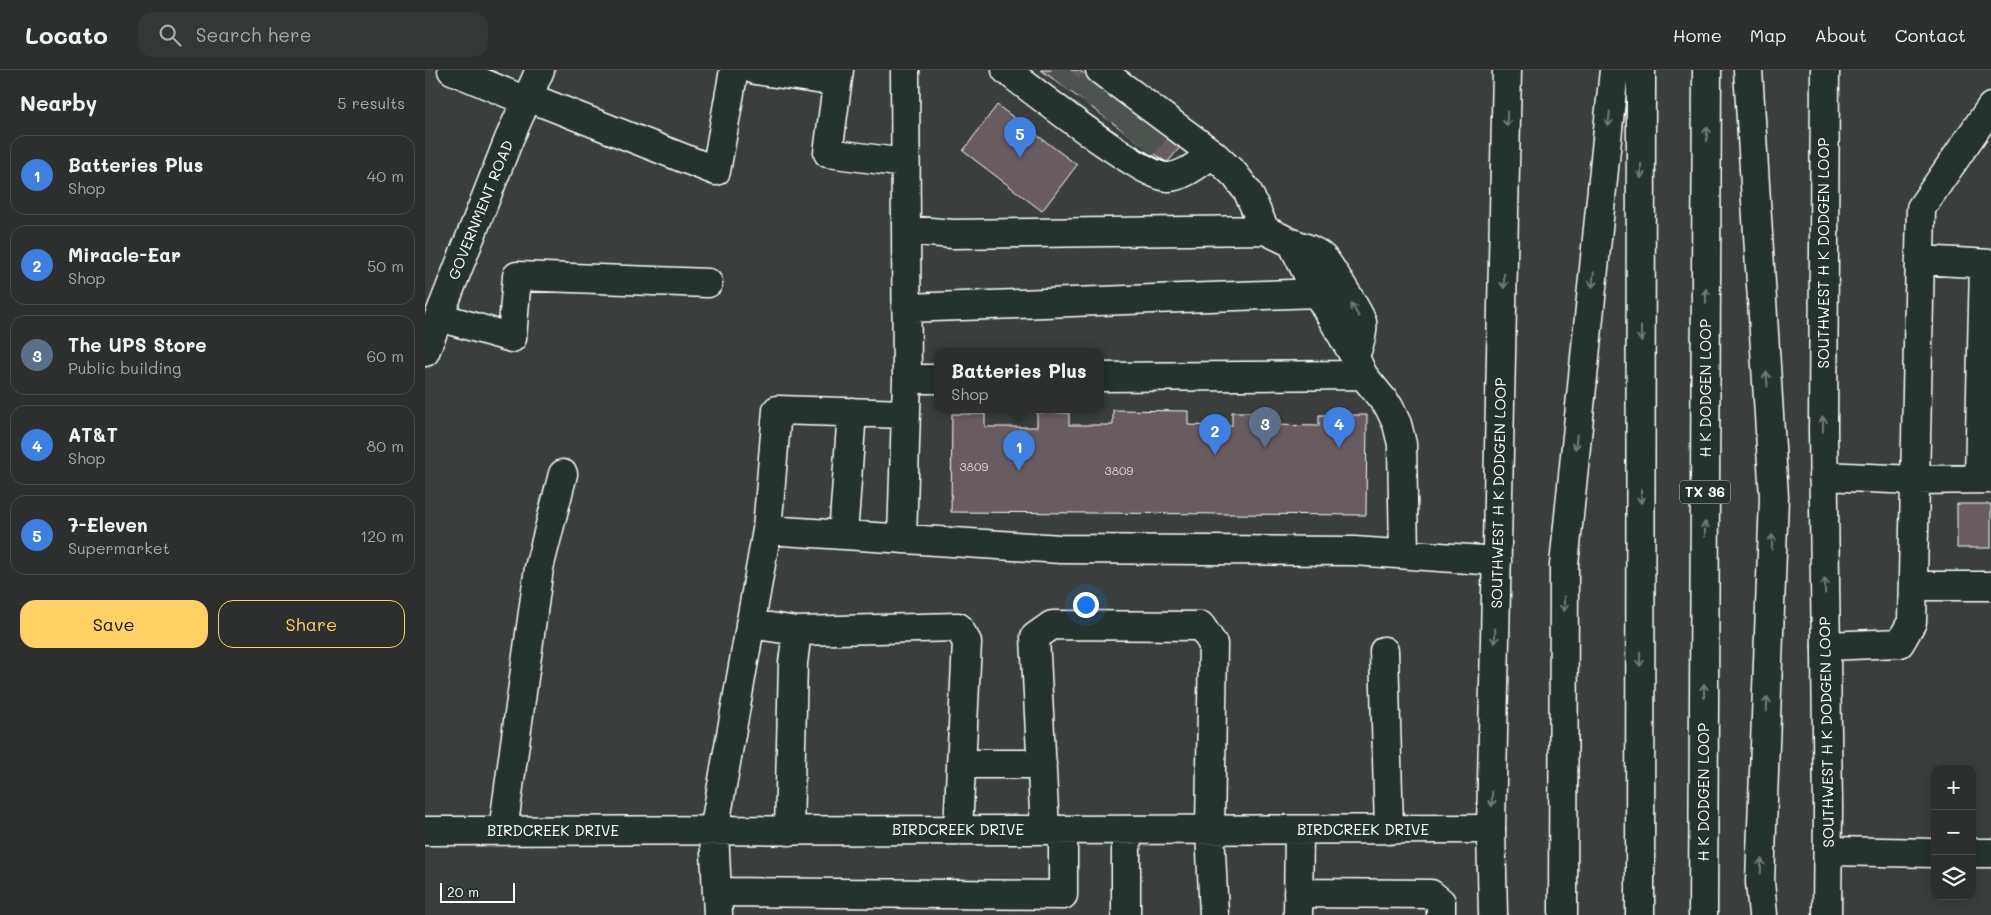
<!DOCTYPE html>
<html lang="en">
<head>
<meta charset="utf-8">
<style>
  body { margin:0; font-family:Mali,sans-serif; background:#343736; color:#f1f3f6 }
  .controls { position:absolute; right:15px; bottom:15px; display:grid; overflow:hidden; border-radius:10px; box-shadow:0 2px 12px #0003 }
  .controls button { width:45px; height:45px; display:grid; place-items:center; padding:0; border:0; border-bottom:1px solid #484a4a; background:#2c2f2e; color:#f1f3f6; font:25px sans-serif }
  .scale { position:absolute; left:15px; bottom:12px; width:75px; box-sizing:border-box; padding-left:5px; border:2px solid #fff; border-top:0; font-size:14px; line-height:18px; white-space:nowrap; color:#fff; -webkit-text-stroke:4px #26332d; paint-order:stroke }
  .you { position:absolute; left:660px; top:534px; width:18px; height:18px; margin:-12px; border:4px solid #fff; border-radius:50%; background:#1a73e8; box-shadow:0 0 0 8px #1a73e833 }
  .badge { display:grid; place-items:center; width:32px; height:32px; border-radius:50%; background:#ffd166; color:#fff; font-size:16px; font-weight:700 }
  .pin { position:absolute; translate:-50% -41px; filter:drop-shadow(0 1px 2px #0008) }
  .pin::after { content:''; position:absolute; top:26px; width:18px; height:15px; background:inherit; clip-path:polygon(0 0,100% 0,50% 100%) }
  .popup { position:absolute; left:509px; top:278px; width:170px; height:65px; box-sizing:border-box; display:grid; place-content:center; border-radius:10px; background:#2c2f2e; filter:drop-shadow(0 1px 4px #0005); font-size:16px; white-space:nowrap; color:#a6a9aa }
  .popup b { font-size:19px; color:#f1f3f6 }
  .popup::after { content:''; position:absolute; left:50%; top:100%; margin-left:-10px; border:10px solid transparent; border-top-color:#2c2f2e }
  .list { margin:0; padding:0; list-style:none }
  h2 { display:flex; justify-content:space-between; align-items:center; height:65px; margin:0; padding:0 20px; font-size:21px }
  h2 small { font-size:16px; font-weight:400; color:#a6a9aa }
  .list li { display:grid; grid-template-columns:32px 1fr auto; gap:15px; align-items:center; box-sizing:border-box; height:80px; margin:0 10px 10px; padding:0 10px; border:1px solid #484a4a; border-radius:15px }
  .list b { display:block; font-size:19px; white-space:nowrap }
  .list p { margin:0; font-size:16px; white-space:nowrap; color:#a6a9aa }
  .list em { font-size:16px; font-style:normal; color:#a6a9aa }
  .actions { display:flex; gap:10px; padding:15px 20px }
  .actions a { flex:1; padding:11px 0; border:1px solid #ffd166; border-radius:15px; text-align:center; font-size:18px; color:#ffd166 }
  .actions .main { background:#ffd166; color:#111 }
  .icon { flex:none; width:28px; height:28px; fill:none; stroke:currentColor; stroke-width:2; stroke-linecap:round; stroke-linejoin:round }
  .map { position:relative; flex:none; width:1566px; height:845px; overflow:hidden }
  header { display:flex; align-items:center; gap:30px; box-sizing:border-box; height:70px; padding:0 25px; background:#2c2f2e; border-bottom:1px solid #484a4a }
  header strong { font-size:24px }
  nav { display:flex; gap:28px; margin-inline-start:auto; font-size:18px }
  .search { width:350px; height:45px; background:#343736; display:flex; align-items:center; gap:12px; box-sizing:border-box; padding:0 18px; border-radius:15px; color:#a6a9aa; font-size:19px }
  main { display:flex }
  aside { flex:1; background:#2c2f2e }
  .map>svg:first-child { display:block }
</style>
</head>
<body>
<header>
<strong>Locato</strong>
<div class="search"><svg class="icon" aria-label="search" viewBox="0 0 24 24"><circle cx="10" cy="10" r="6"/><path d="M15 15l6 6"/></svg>Search here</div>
<nav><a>Home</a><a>Map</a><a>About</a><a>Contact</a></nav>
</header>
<main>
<aside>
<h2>Nearby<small>5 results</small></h2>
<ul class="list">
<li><span class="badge" style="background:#3f7fe0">1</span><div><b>Batteries Plus</b><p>Shop</p></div><em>40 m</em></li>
<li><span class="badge" style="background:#3f7fe0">2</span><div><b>Miracle-Ear</b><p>Shop</p></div><em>50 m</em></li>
<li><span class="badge" style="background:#5c6f8a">3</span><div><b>The UPS Store</b><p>Public building</p></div><em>60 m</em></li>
<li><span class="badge" style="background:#3f7fe0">4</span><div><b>AT&amp;T</b><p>Shop</p></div><em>80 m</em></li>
<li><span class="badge" style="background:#3f7fe0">5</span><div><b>7-Eleven</b><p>Supermarket</p></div><em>120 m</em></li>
</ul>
<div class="actions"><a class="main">Save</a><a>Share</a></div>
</aside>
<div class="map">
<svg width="1566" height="845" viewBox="0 0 1566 845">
  <rect width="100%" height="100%" fill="#3a3f3d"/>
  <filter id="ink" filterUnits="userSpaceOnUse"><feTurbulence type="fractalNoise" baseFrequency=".02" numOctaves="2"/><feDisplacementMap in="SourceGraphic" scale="10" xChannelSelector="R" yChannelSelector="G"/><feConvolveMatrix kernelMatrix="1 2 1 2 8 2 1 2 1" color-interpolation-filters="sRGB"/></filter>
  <g filter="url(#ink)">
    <path fill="#675c61" stroke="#fff" d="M616,0H654L756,76L742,93Z
      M572,35L652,95L617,141L538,81Z
      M688,340L763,341V355L807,356V342H848V355L894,356V345H942L941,445L526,442L527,344H560V357H612V342L644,343V355H688Z
      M1532,434H1566V478H1532Z"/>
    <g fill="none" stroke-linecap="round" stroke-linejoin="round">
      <path stroke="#4e5250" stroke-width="28" stroke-dasharray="28 14" stroke-linecap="butt" d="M634,13L645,0
        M655,29L670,12
        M676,44L690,27
        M696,59L711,42
        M718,76L732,58"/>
      <g stroke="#fff" stroke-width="31">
        <path id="minor" d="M27,0L101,31
          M330,0L412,12
          M414,0L403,83L480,93
          M480,0L481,160L528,164L840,160L867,173L892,223L930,287L938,305L964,337L972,354L977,374L979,484
          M581,0C606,19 720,109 744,107C760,106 774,93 788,84
          M675,0L788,84L810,105L823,122L840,160
          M103,27L291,101L309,0
          M867,173C877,177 890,180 898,188C904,194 935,244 937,252C939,262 933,277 930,287
          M1495,190L1566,194
          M481,238L892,223
          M14,247L87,268L92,206L283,213
          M0,282L84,69L115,0
          M675,307L938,305
          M482,309H513
          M481,344L352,340L342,460L636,479L929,481L1072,491
          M1398,406L1490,410L1566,409
          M1554,409L1559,194
          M418,465L427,342
          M477,469L482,309L481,160
          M1488,516H1566
          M325,554L372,561
          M1401,576L1475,573L1487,552L1496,138L1566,37
          M959,581L964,760
          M536,694H617
          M620,760L610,567L627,555L776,556L788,574L785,760L789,845
          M0,761L1066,759
          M78,761L114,498L138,404
          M364,761L368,593L372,561L533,557L542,572L533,760
          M1403,781L1510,783
          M1547,783H1566
          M292,822L638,825V760
          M873,823L1006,824L1016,832V845
          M293,845L289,761L342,460
          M701,845V760
          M873,845L874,760"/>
      </g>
      <g stroke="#fff" stroke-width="31">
        <path id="major" d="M1400,0L1398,360L1403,737L1402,845
          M1068,845L1066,759L1082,0"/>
      </g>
      <g stroke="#fff" stroke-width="31">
        <path id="highway" d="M1323,0L1349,427L1335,812L1338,845
          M1138,845L1139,495L1189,0
          M1215,845L1216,0
          M1278,845L1282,0"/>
      </g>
      <use href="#minor" stroke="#26332d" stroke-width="28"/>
      <use href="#major" stroke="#26332d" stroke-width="28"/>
      <use href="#highway" stroke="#26332d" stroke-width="28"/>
    </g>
    <defs><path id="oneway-shaft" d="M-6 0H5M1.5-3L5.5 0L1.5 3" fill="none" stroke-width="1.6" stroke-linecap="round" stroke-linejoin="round" transform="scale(1.25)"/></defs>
    <g stroke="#727a76">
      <use href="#oneway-shaft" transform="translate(1082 49) rotate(91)"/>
      <use href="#oneway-shaft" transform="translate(1184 49) rotate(96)"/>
      <use href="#oneway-shaft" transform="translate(1282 64) rotate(-90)"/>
      <use href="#oneway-shaft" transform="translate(1216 101) rotate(90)"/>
      <use href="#oneway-shaft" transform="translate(1168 210) rotate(96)"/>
      <use href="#oneway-shaft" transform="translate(1079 211) rotate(91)"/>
      <use href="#oneway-shaft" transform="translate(1281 226) rotate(-90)"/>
      <use href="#oneway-shaft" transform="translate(930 240) rotate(-119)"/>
      <use href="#oneway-shaft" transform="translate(1216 264) rotate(90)"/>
      <use href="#oneway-shaft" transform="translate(1342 309) rotate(-93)"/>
      <use href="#oneway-shaft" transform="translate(1398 354) rotate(-90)"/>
      <use href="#oneway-shaft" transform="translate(1151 372) rotate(96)"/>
      <use href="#oneway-shaft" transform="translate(1216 426) rotate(90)"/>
      <use href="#oneway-shaft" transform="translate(1280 459) rotate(-90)"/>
      <use href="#oneway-shaft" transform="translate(1347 472) rotate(-88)"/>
      <use href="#oneway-shaft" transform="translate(1400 516) rotate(-91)"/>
      <use href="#oneway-shaft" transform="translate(1139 534) rotate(90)"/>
      <use href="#oneway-shaft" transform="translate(1070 566) rotate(91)"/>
      <use href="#oneway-shaft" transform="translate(1215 589) rotate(90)"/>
      <use href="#oneway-shaft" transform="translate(1279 621) rotate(-90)"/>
      <use href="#oneway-shaft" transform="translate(1342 634) rotate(-88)"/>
      <use href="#oneway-shaft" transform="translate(1067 729) rotate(91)"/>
      <use href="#oneway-shaft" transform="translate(1336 796) rotate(-88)"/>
    </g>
  </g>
  <g text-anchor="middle" stroke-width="4" stroke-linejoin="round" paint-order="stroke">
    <g font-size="12" fill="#d9d6d8">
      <text x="549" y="401">3809</text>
      <text x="694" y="405">3809</text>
    </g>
    <rect fill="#26332d" stroke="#bec2c0" stroke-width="1" x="1255" y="410.5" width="50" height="23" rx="4"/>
    <g font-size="14" font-weight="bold" fill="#fff">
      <text x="1280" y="427">TX 36</text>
    </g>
    <g font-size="15" fill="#fff" stroke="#26332d">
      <text transform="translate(56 140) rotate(-68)" y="5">GOVERNMENT ROAD</text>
      <text transform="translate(1399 183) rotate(-90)" y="5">SOUTHWEST H K DODGEN LOOP</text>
      <text transform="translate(1281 318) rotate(-90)" y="5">H K DODGEN LOOP</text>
      <text transform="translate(1074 423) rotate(-89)" y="5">SOUTHWEST H K DODGEN LOOP</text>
      <text transform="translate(1402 662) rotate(-91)" y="5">SOUTHWEST H K DODGEN LOOP</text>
      <text transform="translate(1279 722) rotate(-90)" y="5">H K DODGEN LOOP</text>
      <text x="533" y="765">BIRDCREEK DRIVE</text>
      <text x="938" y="765">BIRDCREEK DRIVE</text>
      <text x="128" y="766">BIRDCREEK DRIVE</text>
    </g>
  </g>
</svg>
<div class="controls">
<button>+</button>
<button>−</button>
<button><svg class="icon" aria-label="layers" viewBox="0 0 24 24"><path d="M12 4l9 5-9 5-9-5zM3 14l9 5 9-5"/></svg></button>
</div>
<div class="scale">20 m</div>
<div class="you"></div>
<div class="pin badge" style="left:594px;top:401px;background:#3f7fe0">1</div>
<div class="popup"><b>Batteries Plus</b>Shop</div>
<div class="pin badge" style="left:790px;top:385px;background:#3f7fe0">2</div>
<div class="pin badge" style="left:840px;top:378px;background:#5c6f8a">3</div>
<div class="pin badge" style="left:914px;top:378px;background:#3f7fe0">4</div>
<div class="pin badge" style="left:595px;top:88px;background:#3f7fe0">5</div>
</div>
</main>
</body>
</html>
